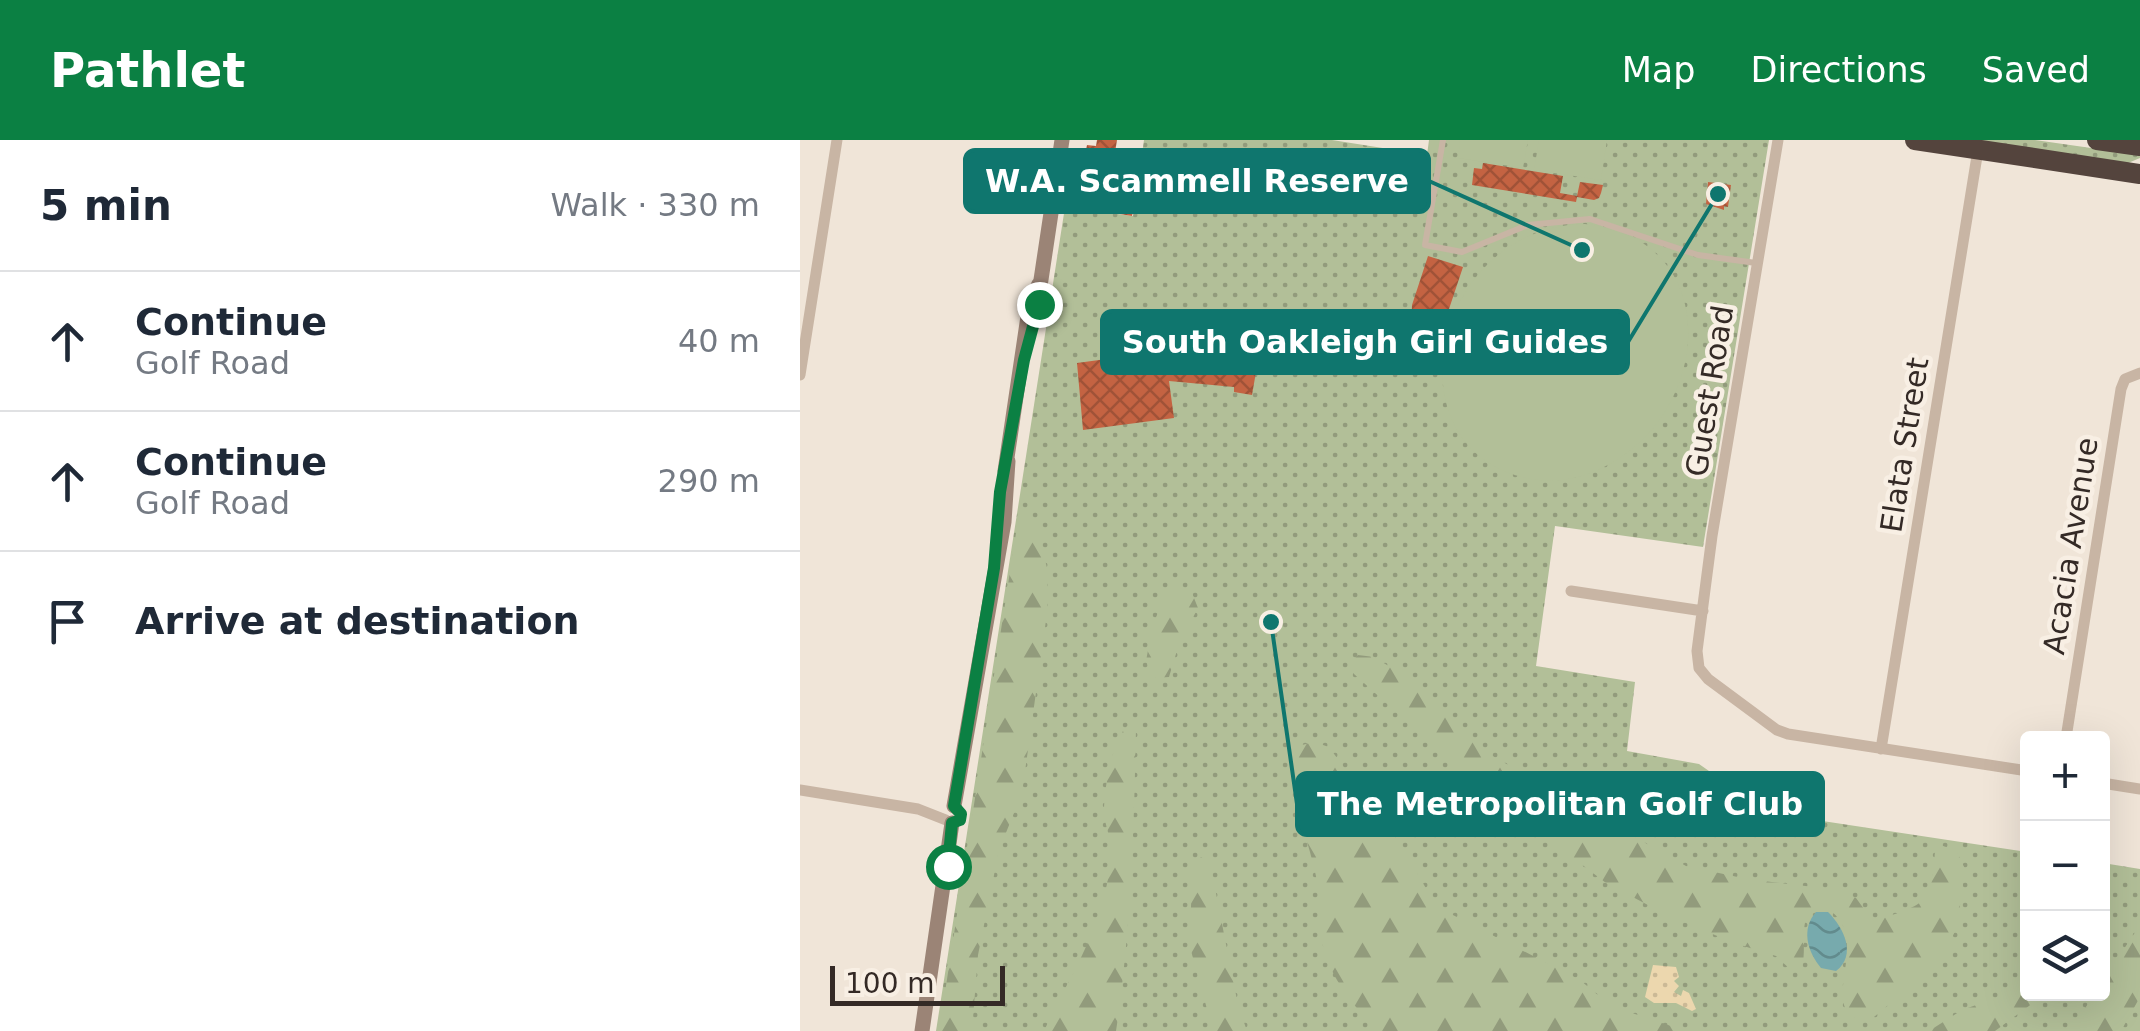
<!DOCTYPE html>
<html lang="en">
<head>
<meta charset="utf-8">
<style>
  body { margin:0; font-family:"DejaVu Sans",sans-serif; background:#f6f6f7; color:#1f2937 }
  .controls { position:absolute; right:30px; bottom:30px; display:grid; overflow:hidden; border-radius:10px; box-shadow:0 10px 40px #0002 }
  .controls button { width:90px; height:90px; display:grid; place-items:center; padding:0; border:0; border-bottom:2px solid #e0e1e3; background:#fff; color:#1f2937; font:50px sans-serif }
  .scale { position:absolute; left:30px; bottom:25px; width:175px; box-sizing:border-box; padding-left:10px; border:5px solid #342a26; border-top:0; font-size:28px; line-height:35px; white-space:nowrap; color:#342a26; -webkit-text-stroke:8px #f8efe4; paint-order:stroke }
  .stop { position:absolute; width:30px; height:30px; margin:-22px; border:8px solid #0b8043; border-radius:50%; background:#fff }
  .stop.end { background:#0b8043; border-color:#fff; box-shadow:0 2px 10px #0008 }
  .list { margin:0; padding:0; list-style:none }
  h2 { display:flex; justify-content:space-between; align-items:center; height:130px; margin:0; padding:0 40px; font-size:42px }
  h2 small { font-size:32px; font-weight:400; color:#747a83 }
  .list li { display:grid; grid-template-columns:65px 1fr auto; gap:30px; align-items:center; box-sizing:border-box; height:140px; padding:0 40px; border-top:2px solid #e0e1e3 }
  .list b { display:block; font-size:38px; white-space:nowrap }
  .list p { margin:0; font-size:32px; white-space:nowrap; color:#747a83 }
  .list em { font-size:32px; font-style:normal; color:#747a83 }
  .icon { flex:none; width:55px; height:55px; fill:none; stroke:currentColor; stroke-width:2; stroke-linecap:round; stroke-linejoin:round }
  .map { position:relative; flex:none; width:1340px; height:891px; overflow:hidden }
  header { display:flex; align-items:center; gap:60px; box-sizing:border-box; height:140px; padding:0 50px; background:#0b8043; color:#fff }
  header strong { font-size:48px }
  nav { display:flex; gap:55px; margin-inline-start:auto; font-size:35px }
  main { display:flex }
  aside { flex:1; background:#fff }
  .map>svg:first-child { display:block }
</style>
</head>
<body>
<header>
<strong>Pathlet</strong>
<nav><a>Map</a><a>Directions</a><a>Saved</a></nav>
</header>
<main>
<aside>
<h2>5 min<small>Walk · 330 m</small></h2>
<ul class="list">
<li><svg class="icon" aria-label="ahead" viewBox="0 0 24 24"><path d="M12 20V5M6 11l6-6 6 6"/></svg><div><b>Continue</b><p>Golf Road</p></div><em>40 m</em></li>
<li><svg class="icon" aria-label="ahead" viewBox="0 0 24 24"><path d="M12 20V5M6 11l6-6 6 6"/></svg><div><b>Continue</b><p>Golf Road</p></div><em>290 m</em></li>
<li><svg class="icon" aria-label="arrive" viewBox="0 0 24 24"><path d="M6 21V4h12l-3 4 3 4H6"/></svg><div><b>Arrive at destination</b></div></li>
</ul>
</aside>
<div class="map">
<svg width="1340" height="891" viewBox="0 0 1340 891">
  <defs>
    <pattern id="green-dots" width="8" height="8" patternUnits="userSpaceOnUse" patternTransform="scale(2.5)"><rect width="8" height="8" fill="#b2bf98"/><path d="M2 2h.1M6 6h.1" fill="none" stroke="#929b7c" stroke-width="1.8" stroke-linecap="round"/></pattern>
    <pattern id="forest-firs" width="22" height="20" patternUnits="userSpaceOnUse" patternTransform="scale(2.5)"><rect width="22" height="20" fill="#b2bf98"/><path d="M5 1l3.5 6h-7zM16 11l3.5 6h-7z" fill="#929b7c"/></pattern>
    <pattern id="sand-dots" width="8" height="8" patternUnits="userSpaceOnUse" patternTransform="scale(2.5)"><rect width="8" height="8" fill="#ecd7ae"/><path d="M2 2h.1M6 6h.1" fill="none" stroke="#cbb996" stroke-width="1.8" stroke-linecap="round"/></pattern>
    <pattern id="water-waves" width="16" height="10" patternUnits="userSpaceOnUse" patternTransform="scale(2.5)"><rect width="16" height="10" fill="#77aaad"/><path d="M0 5q4-4 8 0t8 0" fill="none" stroke="#628b8d"/></pattern>
    <pattern id="building-cross-hatch" width="8" height="8" patternUnits="userSpaceOnUse" patternTransform="scale(2.5)"><rect width="8" height="8" fill="#c46342"/><path d="M0 0l8 8M0 8l8-8" fill="none" stroke="#a05237"/></pattern>
  </defs>
  <rect width="100%" height="100%" fill="#f0e5d8"/>
  <path fill="url(#green-dots)" d="M344,0H532L627,15L629,0H969L903,407L755,386L736,526L835,542L827,611L899,624L969,673L1227,712L1228,854H1302L1303,723L1340,729V891H136L265,67L333,76Z
    M1172,0H1235L1340,15V18L1328,23Z"/>
  <path fill="url(#forest-firs)" d="M226,378L236,383L247,428V473L222,653L199,710L178,815L172,891H139L218,380Z
    M380,449L392,453L398,468L379,504L369,537L353,538L346,521L353,484L365,457Z
    M558,515L574,517L595,530L682,610L886,726L947,739L1039,750L1056,758L1069,776L1078,780C1127,763 1131,765 1135,711L1143,706L1156,710L1165,729L1157,787L1141,821L1068,882C1015,874 1066,813 1038,778C1030,768 1022,767 1010,770C999,789 1007,806 1002,827L992,831L976,816L934,803L867,775L806,743L671,640L554,534L550,524Z
    M330,584L336,588C334,690 331,791 316,891H244C273,828 313,775 310,702C309,692 304,682 304,671C304,650 312,595 330,584Z
    M514,602L529,607L602,707L631,757L649,773L780,840L811,866L871,886L877,891H576C556,867 535,844 525,814C519,795 522,772 519,752C512,706 491,663 489,616L498,606Z
    M401,717L410,723L438,865L447,891H413L390,807L392,727Z
    M1340,785V857L1321,891H1271L1294,854H1302L1303,840Z
    M1227,847L1228,854H1245L1195,891H1129L1162,870Z"/>
  <path fill="url(#sand-dots)" d="M853,825L876,827L879,837L874,841L879,846L874,852L881,856L883,850L889,853L896,869L892,871L876,863H854L845,857Z"/>
  <path fill="#b2bf98" d="M660,0H728L723,28L658,18Z
    M739,0H807L801,40L734,30Z
    M785,84C926,98 913,274 804,327C784,337 760,343 738,340C583,319 629,86 785,84Z"/>
  <path fill="url(#water-waves)" d="M1016,772H1028C1044,788 1057,815 1036,831L1021,828C1007,811 1001,789 1016,772Z"/>
  <path fill="url(#building-cross-hatch)" d="M297,0H317L314,19L285,15L287,5L296,6Z
    M683,23L763,36L760,53L777,56L780,42L803,45L801,53L799,58L794,60L777,57L776,62L672,45L674,28L682,29Z
    M908,42L931,45L928,67L924,66V70L906,64Z
    M289,48L309,51L307,63L334,67L332,76L277,67L279,53L288,54Z
    M628,116L663,127L644,184L638,222L610,219L612,165Z
    M399,175L459,180L460,209L452,255L434,252V247L369,241L374,278L283,290L277,223L395,207Z"/>
  <g fill="none" stroke-linecap="round" stroke-linejoin="round">
    <path stroke="#c8b5a4" stroke-width="6" d="M643,0L625,105L662,112L728,85L790,79L898,115L956,123"/>
    <path stroke="#c8b5a4" stroke-width="11" d="M978,0L912,396L897,511L899,528L908,539L977,590L988,594L1228,631
      M0,235L37,0
      M771,451L903,471
      M1266,598L1321,249L1325,239L1340,233
      M1081,609L1178,10
      M1302,643L1340,649
      M0,650L118,669L146,680"/>
    <path stroke="#9b8476" stroke-width="15" d="M239,153L262,0
      M205,331L230,163L239,144
      M154,666L204,382L208,321
      M122,891L152,683"/>
    <path stroke="#54443d" stroke-width="20" d="M1115,0L1340,34
      M1297,0L1340,6"/>
  </g>
  <g fill="none" stroke-linecap="round" stroke-linejoin="round">
    <path stroke="#0b8043" stroke-width="12" d="M148,726L152,683L160,680L161,674L154,666L194,428L200,352L224,220L239,164"/>
  </g>
  <g text-anchor="middle" stroke-width="9" stroke-linejoin="round" paint-order="stroke">
    <g font-size="30" fill="#342a26" stroke="#f8efe4">
      <text transform="translate(910 251) rotate(-81)" y="10">Guest Road</text>
      <text transform="translate(1105 305) rotate(-81)" y="10">Elata Street</text>
      <text transform="translate(1271 406) rotate(-81)" y="10">Acacia Avenue</text>
    </g>
  </g>
  <path fill="none" stroke="#0f766e" stroke-width="4" d="M782 110L629 41M918 54L828 202M471 482L497 664"/>
  <g fill="#0f766e" stroke="#f8efe4" stroke-width="4">
    <circle cx="782" cy="110" r="10"/>
    <circle cx="918" cy="54" r="10"/>
    <circle cx="471" cy="482" r="10"/>
  </g>
  <g fill="#0f766e" stroke="#0f766e" stroke-width="4">
    <rect x="165" y="10" width="464" height="62" rx="10"/>
    <rect x="302" y="171" width="526" height="62" rx="10"/>
    <rect x="497" y="633" width="526" height="62" rx="10"/>
  </g>
  <g font-size="32" text-anchor="middle" font-weight="bold" fill="#fff">
    <text x="397" y="52">W.A. Scammell Reserve</text>
    <text x="565" y="213">South Oakleigh Girl Guides</text>
    <text x="760" y="675">The Metropolitan Golf Club</text>
  </g>
</svg>
<div class="controls">
<button>+</button>
<button>−</button>
<button><svg class="icon" aria-label="layers" viewBox="0 0 24 24"><path d="M12 4l9 5-9 5-9-5zM3 14l9 5 9-5"/></svg></button>
</div>
<div class="scale">100 m</div>
<div class="stop" style="left:148px;top:726px"></div>
<div class="stop end" style="left:239px;top:164px"></div>
</div>
</main>
</body>
</html>
